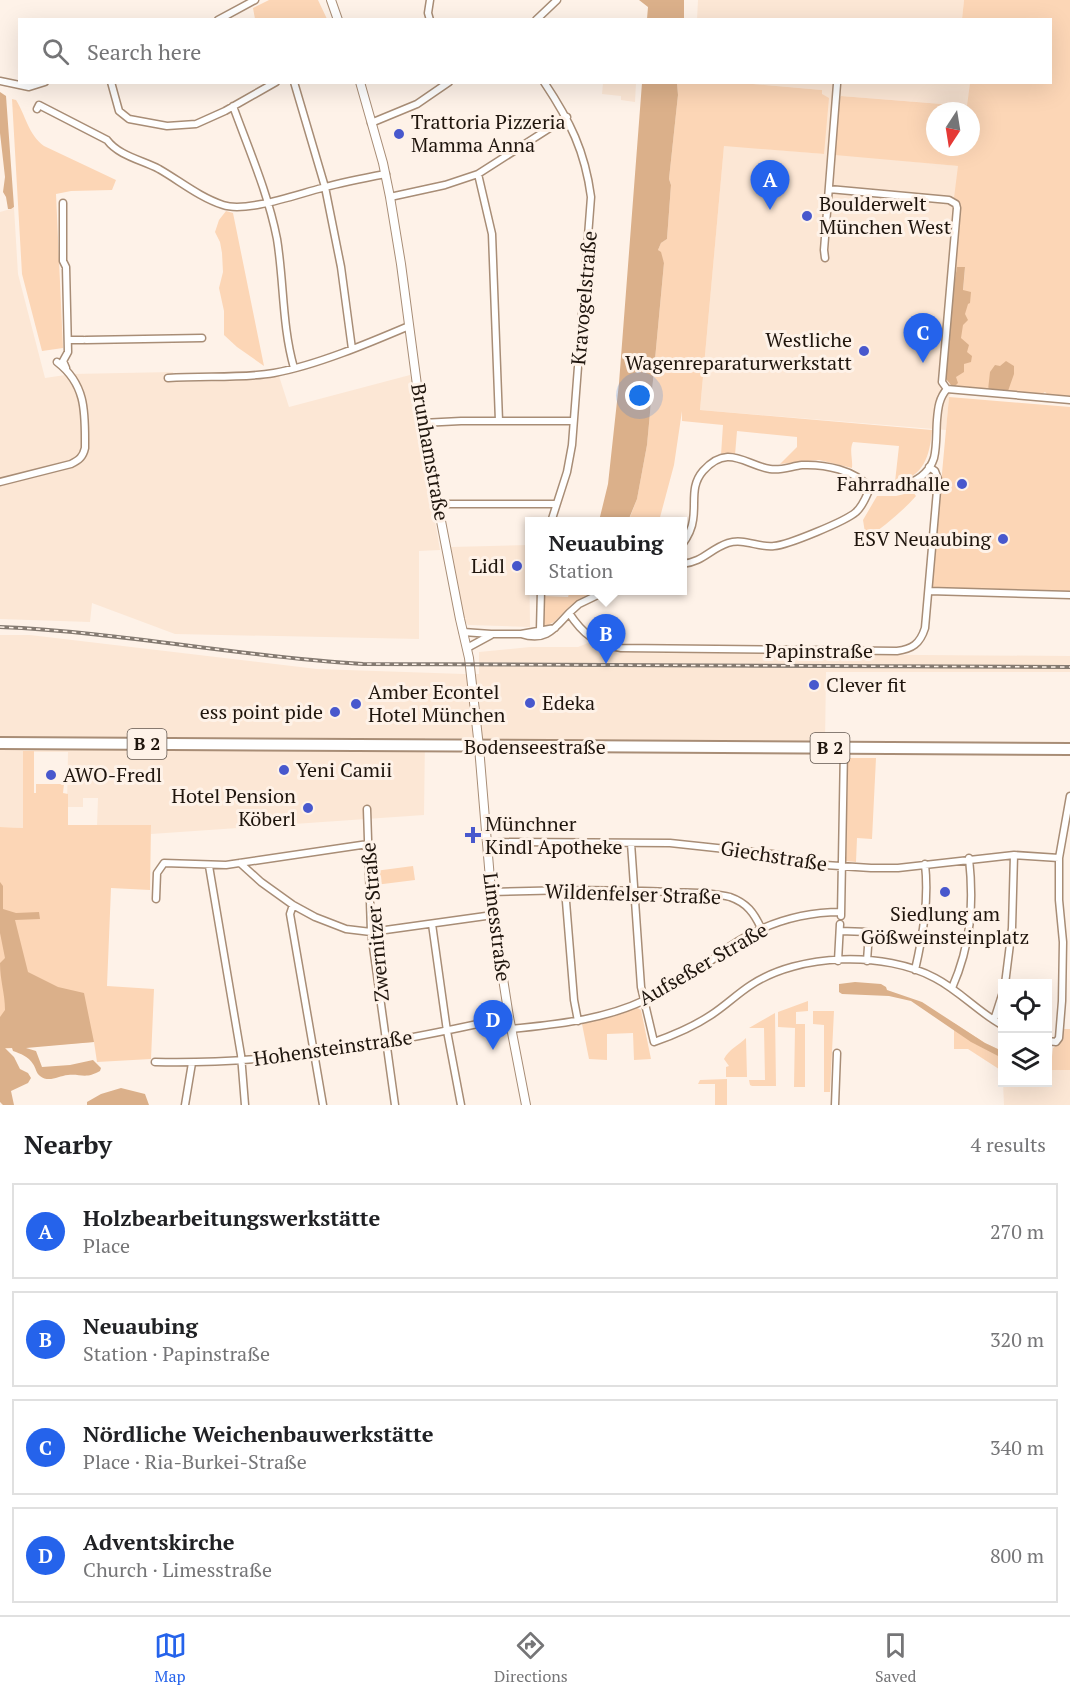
<!DOCTYPE html>
<html lang="en">
<head>
<meta charset="utf-8">
<style>
  body { margin:0; font-family:"PT Serif",serif; background:#f2f2f2; color:#202124 }
  .controls { position:absolute; right:18px; bottom:18px; display:grid; overflow:hidden; border-radius:0px; box-shadow:0 6px 24px #0002 }
  .controls button { width:54px; height:54px; display:grid; place-items:center; padding:0; border:0; border-bottom:2px solid #e0e0e0; background:#fff; color:#202124; font:30px sans-serif }
  .compass { position:absolute; left:926px; top:102px; width:54px; height:54px; border-radius:50%; background:#fff; box-shadow:0 6px 24px #0002; rotate:192deg }
  .you { position:absolute; left:640px; top:396px; width:21px; height:21px; margin:-15px; border:4px solid #fff; border-radius:50%; background:#1a73e8; box-shadow:0 0 0 9px #1a73e833 }
  .badge { display:grid; place-items:center; width:39px; height:39px; border-radius:50%; background:#2563eb; color:#fff; font-size:20px; font-weight:700 }
  .pin { position:absolute; translate:-50% -50px; filter:drop-shadow(0 2px 3px #0008) }
  .pin::after { content:''; position:absolute; top:32px; width:21px; height:18px; background:inherit; clip-path:polygon(0 0,100% 0,50% 100%) }
  .popup { position:absolute; left:525px; top:517px; width:162px; height:78px; box-sizing:border-box; display:grid; place-content:center; border-radius:0px; background:#fff; filter:drop-shadow(0 2px 4px #0005); font-size:20px; white-space:nowrap; color:#757577 }
  .popup b { font-size:22px; color:#202124 }
  .popup::after { content:''; position:absolute; left:50%; top:100%; margin-left:-12px; border:12px solid transparent; border-top-color:#fff }
  .list { margin:0; padding:0; list-style:none }
  h2 { display:flex; justify-content:space-between; align-items:center; height:78px; margin:0; padding:0 24px; font-size:26px }
  h2 small { font-size:20px; font-weight:400; color:#757577 }
  .list li { display:grid; grid-template-columns:39px 1fr auto; gap:18px; align-items:center; box-sizing:border-box; height:96px; margin:0 12px 12px; padding:0 12px; border:2px solid #e0e0e0; border-radius:0px }
  .list b { display:block; font-size:22px; white-space:nowrap }
  .list p { margin:0; font-size:20px; white-space:nowrap; color:#757577 }
  .list em { font-size:20px; font-style:normal; color:#757577 }
  .icon { flex:none; width:33px; height:33px; fill:none; stroke:currentColor; stroke-width:2; stroke-linecap:round; stroke-linejoin:round }
  .map { position:relative; flex:none; width:1070px; height:1105px; overflow:hidden }
  .search { position:absolute; background:#fff; box-shadow:0 6px 24px #0002; left:18px; right:18px; top:18px; height:66px; display:flex; align-items:center; gap:15px; box-sizing:border-box; padding:0 21px; border-radius:0px; color:#757577; font-size:22px }
  .sheet { height:510px; background:#fff }
  nav { display:flex; justify-content:space-around; align-items:center; box-sizing:border-box; height:84px; border-top:2px solid #e0e0e0; background:#fff; font-size:16px; color:#757577 }
  nav a { display:grid; justify-items:center; gap:3px }
  nav .on { color:#2563eb }
  .map>svg:first-child { display:block }
</style>
</head>
<body>
<div class="map">
<svg width="1070" height="1105" viewBox="0 0 1070 1105">
  <rect width="100%" height="100%" fill="#fef2e8"/>
  <path fill="#fce7d5" d="M698,0H964L962,19L697,20Z
    M603,83H636L635,102L621,100V96L602,94Z
    M742,83H970L968,106L841,96L839,99L835,154L958,166L971,193L956,384L949,397L946,430L700,410L724,145L824,154L822,90Z
    M14,208L18,274L45,378L72,374L173,372L174,382L232,381L279,376L289,407L410,375L440,550L419,551V639L175,634L92,603L90,622L0,619V212Z
    M529,545L530,627L468,625L463,619L451,547Z
    M0,635H30L317,669L464,674H479V652L530,647H578L593,641L611,649L643,653L1070,656V672H826L825,743L425,738L424,815L151,834V825L97,826L98,798H83V807H67L68,752H23V828L0,827Z
    M1048,1070H1070V1105H1004L1003,1083L1048,1082Z"/>
  <path fill="#fcd6b6" fill-rule="evenodd" d="M269,0H318L327,19H255L253,8Z
    M964,0H1070V396L1047,394L1045,392L1042,394L1008,391V389L988,387V390L955,386L965,268L957,267L952,297L960,205L958,200L954,198L958,166L835,155L839,99L841,96L967,106L970,83L1050,82V20L962,19ZM935,111H971V147H935Z
    M677,83H742L822,90V94L829,98L824,154L724,146L700,410L932,430C930,455 924,478 895,482L899,446L853,442C849,450 853,459 852,468L819,460L780,464L797,447V437L737,431L735,455H721L723,425L682,421V411L674,465L659,521L628,522L637,499L647,445L664,263L658,250L661,243L667,239L671,185L669,179L678,95Z
    M12,99L16,100C26,116 28,134 44,146L116,180L112,190L71,191L56,194L63,348L42,351L22,274Z
    M226,211L233,213L264,366L237,347L224,335V311L219,288L223,272L222,253L220,242L215,232L219,220Z
    M949,397L1070,407V593H931Z
    M913,492L916,496C901,513 884,526 866,539L863,520L877,496H896Z
    M570,591H594L571,605L554,622L544,627V596L568,597Z
    M23,751H34V793H36V784H64L63,793L68,794V825H151L150,890L111,888L107,986L154,989L151,1059L97,1062L94,1042L0,1049V827L23,828Z
    M848,758H876L872,839L857,838L856,862L846,861Z
    M413,866L415,880L375,885V871Z
    M808,1001V1011L796,1012V1024H805V1087H794L795,1028L778,1027V1012Z
    M636,1007L641,1010L651,1059L634,1060L633,1033L607,1034V1060L589,1059L582,1024L615,1016Z
    M813,1011H834L830,1092H824V1025L813,1024Z
    M775,1013L776,1086H752L750,1085L749,1080H765L764,1028H749Z
    M954,1023L985,1043L1002,1051V1071L968,1049H954Z
    M1063,1029H1070V1070H1048V1065H1051L1053,1048L1062,1041Z
    M746,1038L747,1077H726V1067L729,1066L724,1059C729,1049 738,1046 746,1038Z
    M727,1079V1105H715V1084H698L700,1080Z"/>
  <path fill="#dbb08a" d="M639,0H684V19H647L648,7Z
    M642,83H677L678,95L669,179L671,185L667,239L661,243L658,250L661,252L664,263L647,445L637,499L628,521H599L608,484L619,383Z
    M0,92L6,96L14,207L11,209H8L6,197L3,192L5,177L0,133Z
    M957,267H965L963,290L971,292L970,303L968,304L965,314L968,320L963,325L961,338L969,345L967,352L972,356L971,362L964,364V372L956,377L958,383L955,386L951,385L946,379L952,297Z
    M1006,361L1014,366V374L1008,391L988,390L990,372L995,365L1000,366Z
    M0,882L3,886V909L16,913L39,912L40,919L15,920L28,972L58,987L84,993L94,1042L26,1048L36,1051L42,1067L70,1065L93,1060L101,1068L100,1071C86,1079 82,1074 68,1075C58,1076 49,1083 40,1076C36,1073 36,1068 33,1064C28,1056 21,1054 13,1051L12,1048H5L14,1057L20,1069L28,1073L31,1078L28,1083L11,1091L14,1105H3L0,1102V1017L5,1010C5,993 0,981 0,963L5,958L0,933Z
    M855,982L881,984L886,987L887,990L922,1002L985,1043L1002,1051V1058L971,1042L911,1001L889,996L842,994L839,992V984Z
    M121,1088L145,1094L149,1105H87V1102L101,1094Z"/>
  <g fill="none" stroke-linecap="round" stroke-linejoin="round">
    <g stroke="#a88d76" stroke-width="9">
      <path id="minor" d="M430,0L428,13L430,20
        M218,20L255,0
        M536,20L557,0
        M0,81L29,87L45,82
        M111,82L119,111L129,119L167,126L196,124L225,111L276,82
        M294,82L325,187L341,267L352,349
        M544,82C570,121 585,151 591,197L572,445L567,472L551,522
        M233,106C249,150 268,193 277,239C284,282 282,326 294,368
        M37,109L39,105L107,140C119,156 142,160 159,169C180,181 199,197 223,205C246,213 298,194 322,188C343,182 364,178 386,174
        M371,123L417,104L449,82
        M478,174L492,234L499,421
        M829,189L949,200L956,204L957,208L942,382L947,389
        M390,197L445,185L478,174L567,117
        M63,203V261L66,267L68,352L63,361L66,368
        M825,258L824,250L837,84
        M68,340H83
        M86,340L202,338
        M168,378C203,375 239,379 274,373C317,365 369,343 409,326
        M947,389L1070,400
        M422,423L461,421H573
        M0,482L71,464C79,460 83,457 85,448C85,414 87,385 57,362
        M870,488C894,488 925,486 934,458C937,446 936,432 937,420C938,408 939,398 947,389
        M437,504H556
        M682,545C687,538 692,529 693,520C696,502 690,486 703,471C728,443 745,465 770,469C781,471 792,466 802,465C825,464 855,470 870,488
        M682,564C703,562 710,549 728,543C744,538 759,548 774,546C788,545 846,521 856,512C863,506 866,497 870,488
        M929,591L1070,595
        M569,613L579,604L608,590
        M540,630L541,590
        M463,632L491,634H521L555,628
        M521,634C546,642 554,629 569,613C582,633 596,645 621,648L897,651C912,649 920,644 925,628L938,479L935,471L929,467
        M467,648L491,635
        M367,809L371,932L395,1105
        M487,842L670,843L772,854L825,865L871,868H898L1014,855L1059,858
        M631,843L641,987L654,1042C674,1035 693,1027 711,1015C725,1006 737,994 751,985C799,953 885,951 935,978C960,991 978,1012 1002,1025
        M240,863L261,882L293,905L315,917L346,929L371,932L493,915
        M209,866L241,1055L245,1105
        M565,889L574,1000L578,1021
        M491,892C551,890 610,889 670,892C689,893 711,892 730,897C747,903 754,913 761,928
        M156,899L157,873L164,863L226,865L368,844
        M293,905L290,914L323,1105
        M841,916L844,748
        M432,924L447,1031L461,1105
        M840,931L869,932L867,961
        M838,961L840,924
        M915,970C923,935 929,900 925,864
        M1005,984L1012,928L1014,855
        M952,988C971,945 974,904 969,858
        M994,1020L1002,995
        M512,1029C557,1024 603,1020 645,1000C660,993 675,985 689,977C703,968 716,956 729,947C763,924 800,912 841,912
        M1048,1041L1056,1042L1059,1038L1062,1001L1063,942L1059,900V858L1070,796
        M155,1062C274,1065 394,1043 509,1017
        M185,1105L192,1063
        M835,1105L837,1053"/>
    </g>
    <g stroke="#a88d76" stroke-width="10">
      <path id="tertiary" d="M331,0L338,20
        M360,82L383,163L390,197L401,264L422,423L460,619L469,658L479,747L493,915L509,1017L526,1105"/>
    </g>
    <g stroke="#a88d76" stroke-width="14">
      <path id="primary" d="M0,743L1070,749"/>
    </g>
    <use href="#minor" stroke="#fff" stroke-width="6"/>
    <use href="#tertiary" stroke="#fff" stroke-width="8"/>
    <use href="#primary" stroke="#fff" stroke-width="10"/>
    <g stroke="#847a71" stroke-width="4">
      <path id="rail" d="M0,627C122,632 241,657 363,664L1070,667"/>
    </g>
    <use href="#rail" stroke="#fef2e8" stroke-width="1.5" stroke-dasharray="4.5" stroke-linecap="butt"/>
  </g>
  <g fill="#4858cd" stroke="#fef2e8" stroke-width="2">
    <circle cx="399" cy="134" r="6"/>
    <circle cx="807" cy="216" r="6"/>
    <circle cx="864" cy="351" r="6"/>
    <circle cx="962" cy="484" r="6"/>
    <circle cx="1003" cy="539" r="6"/>
    <circle cx="517" cy="566" r="6"/>
    <circle cx="814" cy="685" r="6"/>
    <circle cx="530" cy="703" r="6"/>
    <circle cx="356" cy="704" r="6"/>
    <circle cx="335" cy="712" r="6"/>
    <circle cx="284" cy="770" r="6"/>
    <circle cx="51" cy="775" r="6"/>
    <circle cx="308" cy="808" r="6"/>
    <path d="M470 826h6v6h6v6h-6v6h-6v-6h-6v-6h6z"/>
    <circle cx="945" cy="892" r="6"/>
  </g>
  <g text-anchor="middle" stroke-width="6" stroke-linejoin="round" paint-order="stroke">
    <g fill="#fef2e8" stroke="#62574f" stroke-width="1.5">
      <rect x="127.5" y="729" width="39" height="30" rx="4.5"/>
      <rect x="810.5" y="733" width="39" height="30" rx="4.5"/>
    </g>
    <g font-size="18" font-weight="bold" fill="#1f150d">
      <text x="147" y="750">B 2</text>
      <text x="830" y="754">B 2</text>
    </g>
    <g font-size="20" fill="#1f150d" stroke="#fef2e8" text-anchor="start">
      <text x="411" y="129">Trattoria Pizzeria<tspan x="411" dy="23">Mamma Anna</tspan></text>
      <text x="819" y="211">Boulderwelt<tspan x="819" dy="23">München West</tspan></text>
      <text x="852" y="347" text-anchor="end">Westliche<tspan x="852" dy="23">Wagenreparaturwerkstatt</tspan></text>
      <text x="950" y="491" text-anchor="end">Fahrradhalle</text>
      <text x="991" y="546" text-anchor="end">ESV Neuaubing</text>
      <text x="505" y="573" text-anchor="end">Lidl</text>
      <text x="826" y="692">Clever fit</text>
      <text x="368" y="699">Amber Econtel<tspan x="368" dy="23">Hotel München</tspan></text>
      <text x="542" y="710">Edeka</text>
      <text x="323" y="719" text-anchor="end">ess point pide</text>
      <text x="296" y="777">Yeni Camii</text>
      <text x="63" y="782">AWO-Fredl</text>
      <text x="296" y="803" text-anchor="end">Hotel Pension<tspan x="296" dy="23">Köberl</tspan></text>
      <text x="485" y="831">Münchner<tspan x="485" dy="23">Kindl Apotheke</tspan></text>
      <text x="945" y="921" text-anchor="middle">Siedlung am<tspan x="945" dy="23">Gößweinsteinplatz</tspan></text>
    </g>
    <g font-size="20" fill="#1f150d" stroke="#fef2e8">
      <text transform="translate(584 298) rotate(-85)" y="7">Kravogelstraße</text>
      <text transform="translate(430 452) rotate(80)" y="7">Brunhamstraße</text>
      <text x="819" y="658">Papinstraße</text>
      <text x="535" y="754">Bodenseestraße</text>
      <text transform="translate(774 856) rotate(9)" y="7">Giechstraße</text>
      <text transform="translate(633 894) rotate(2)" y="7">Wildenfelser Straße</text>
      <text transform="translate(375 922) rotate(-95)" y="7">Zwernitzer Straße</text>
      <text transform="translate(497 927) rotate(83)" y="7">Limesstraße</text>
      <text transform="translate(703 964) rotate(-30)" y="7">Aufseßer Straße</text>
      <text transform="translate(333 1048) rotate(-8)" y="7">Hohensteinstraße</text>
    </g>
  </g>
</svg>
<div class="controls">
<button><svg class="icon" aria-label="locate" viewBox="0 0 24 24"><circle cx="12" cy="12" r="6"/><path d="M12 2v4M12 18v4M2 12h4M18 12h4"/></svg></button>
<button><svg class="icon" aria-label="layers" viewBox="0 0 24 24"><path d="M12 4l9 5-9 5-9-5zM3 14l9 5 9-5"/></svg></button>
</div>
<svg class="compass" viewBox="-18 -18 36 36"><path d="M0-13l5 13h-10z" fill="#e53935"/><path d="M0 13l5-13h-10z" fill="#757577"/></svg>
<div class="you"></div>
<div class="pin badge" style="left:770px;top:210px">A</div>
<div class="pin badge" style="left:606px;top:664px">B</div>
<div class="popup"><b>Neuaubing</b>Station</div>
<div class="pin badge" style="left:923px;top:363px">C</div>
<div class="pin badge" style="left:493px;top:1050px">D</div>
<div class="search"><svg class="icon" aria-label="search" viewBox="0 0 24 24"><circle cx="10" cy="10" r="6"/><path d="M15 15l6 6"/></svg>Search here</div>
</div>
<section class="sheet">
<h2>Nearby<small>4 results</small></h2>
<ul class="list">
<li><span class="badge">A</span><div><b>Holzbearbeitungswerkstätte</b><p>Place</p></div><em>270 m</em></li>
<li><span class="badge">B</span><div><b>Neuaubing</b><p>Station · Papinstraße</p></div><em>320 m</em></li>
<li><span class="badge">C</span><div><b>Nördliche Weichenbauwerkstätte</b><p>Place · Ria-Burkei-Straße</p></div><em>340 m</em></li>
<li><span class="badge">D</span><div><b>Adventskirche</b><p>Church · Limesstraße</p></div><em>800 m</em></li>
</ul>
</section>
<nav>
<a class="on"><svg class="icon" aria-label="map" viewBox="0 0 24 24"><path d="M3 6l6-2 6 2 6-2v14l-6 2-6-2-6 2zM9 4v14M15 6v14"/></svg>Map</a>
<a><svg class="icon" aria-label="directions" viewBox="0 0 24 24"><path d="M12 3l9 9-9 9-9-9zM9 14v-3h6M13 9l2 2-2 2"/></svg>Directions</a>
<a><svg class="icon" aria-label="saved" viewBox="0 0 24 24"><path d="M7 4h10v16l-5-4-5 4z"/></svg>Saved</a>
</nav>
</body>
</html>
